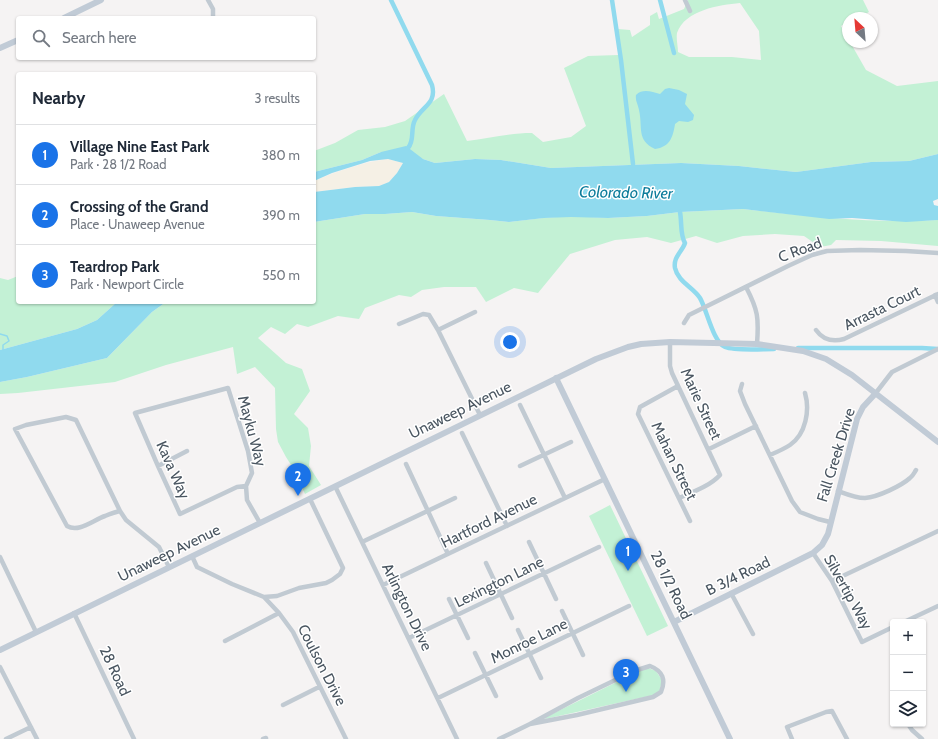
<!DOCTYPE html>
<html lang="en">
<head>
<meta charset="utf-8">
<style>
  body { margin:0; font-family:Cabin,sans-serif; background:#f2f2f3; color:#1f2937 }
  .controls { position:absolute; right:12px; bottom:12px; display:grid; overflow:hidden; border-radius:4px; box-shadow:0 1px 3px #0004 }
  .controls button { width:36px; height:36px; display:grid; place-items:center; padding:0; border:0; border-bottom:1px solid #e0e1e3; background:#fff; color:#1f2937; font:20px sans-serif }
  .compass { position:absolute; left:842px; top:12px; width:36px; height:36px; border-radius:50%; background:#fff; box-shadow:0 1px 3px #0004; rotate:334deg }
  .you { position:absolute; left:510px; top:342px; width:14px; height:14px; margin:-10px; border:3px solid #fff; border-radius:50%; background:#1a73e8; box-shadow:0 0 0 6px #1a73e833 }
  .badge { display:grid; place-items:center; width:26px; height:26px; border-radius:50%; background:#1a73e8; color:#fff; font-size:13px; font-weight:700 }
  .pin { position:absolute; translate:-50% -33px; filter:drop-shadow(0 1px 2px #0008) }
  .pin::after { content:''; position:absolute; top:21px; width:14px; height:12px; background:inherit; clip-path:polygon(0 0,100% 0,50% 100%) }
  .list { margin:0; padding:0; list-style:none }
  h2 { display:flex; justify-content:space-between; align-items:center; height:52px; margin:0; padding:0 16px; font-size:17px }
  h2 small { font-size:13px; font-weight:400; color:#747a83 }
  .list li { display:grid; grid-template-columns:26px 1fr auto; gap:12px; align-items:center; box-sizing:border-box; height:60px; padding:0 16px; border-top:1px solid #e0e1e3 }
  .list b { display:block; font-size:15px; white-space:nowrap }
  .list p { margin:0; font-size:13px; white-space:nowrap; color:#747a83 }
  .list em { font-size:13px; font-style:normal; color:#747a83 }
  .icon { flex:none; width:22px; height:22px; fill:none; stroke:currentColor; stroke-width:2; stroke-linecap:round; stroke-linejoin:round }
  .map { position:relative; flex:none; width:938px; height:739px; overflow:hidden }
  .search { position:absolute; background:#fff; box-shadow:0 1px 3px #0004; left:16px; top:16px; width:300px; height:44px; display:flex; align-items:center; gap:10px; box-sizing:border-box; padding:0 14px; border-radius:4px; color:#747a83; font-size:15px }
  .panel { position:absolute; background:#fff; box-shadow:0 1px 3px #0004; left:16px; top:72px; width:300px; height:232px; border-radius:4px }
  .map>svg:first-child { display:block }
</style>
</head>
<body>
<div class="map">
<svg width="938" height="739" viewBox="0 0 938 739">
  <rect width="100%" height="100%" fill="#f5f3f3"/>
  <path fill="#c3f1d5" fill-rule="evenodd" d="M688,0H863L869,12L857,18H848V22L841,26L848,39V42H850L866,70L897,86L938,81V154L909,161L871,162L796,172L739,166L681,163L551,168L501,160L475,159L435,163L423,159L381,152L362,160L314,172V151L335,143L358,130L385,127L405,121L444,94L467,141C489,138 510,133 532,133L543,142L571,137L586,126L564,68L588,56L618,55V29L630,30L632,37L650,25V16L657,12L659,19L684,9ZM740,3L759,31L761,60L732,57H689L678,52C678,46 676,39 677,33C685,10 719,5 740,3Z
    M743,209C808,216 873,224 938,220V246L881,241L836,240L831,245L820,247L804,236L775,234L743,236L717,243L696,236L671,243L647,237L615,240L570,254L538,293L514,288L486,302L476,287H444L422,290L411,297L399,295L365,308L359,319L338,316L308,327L297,324L285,334L271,327L258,338L286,363L302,369L310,391L294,414L308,428L311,446L309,466L321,485L305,494L293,468L286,457L278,442L276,429L275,388L255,367L237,374L233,347L166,365L115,382L18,393L0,394V382L27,377L107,358L152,312L166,302H314V222L365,214H385L412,212L436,216L490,220L509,222L543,218L571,216L608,218L647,216L680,212Z
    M18,276V302H117L97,320L77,329L0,350V278L8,280Z
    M610,505L668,626L647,636L589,516Z
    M648,668L656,671L662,680L660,690L654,695L545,719L546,717L639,671Z"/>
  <path fill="#f5f0e5" d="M388,159L403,163L397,173L389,182L379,186L355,187L314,192V181C338,171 363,162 388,159Z"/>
  <path fill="#90daee" d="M669,88L679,90L687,94L685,104L694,115L693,120L688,122L679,121L675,124C673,137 670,147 655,149C636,140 643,127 639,110C638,104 635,101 636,95C643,88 652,92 660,94L665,89Z
    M406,146L423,159L435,163L475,159L501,160L551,168L681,163L739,166L796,172L871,162L909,161L938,154V199L933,201L934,205L938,206V220L906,222L852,218L829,219L743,209L680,212L647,216L608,218L571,217L544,218L509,222L490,220L436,216L412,212L385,214H365L314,222V192L355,187L379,186L389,182L397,173L403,163L388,159L370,161L332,173L314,181V172L362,160L381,152Z
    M117,302H166L152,312L107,358L27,377L0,382V350L77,329L97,320Z"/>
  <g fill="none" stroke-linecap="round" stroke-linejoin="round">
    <path stroke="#90daee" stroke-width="1.5" d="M0,334L7,336L9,341L3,345V350"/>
    <path stroke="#90daee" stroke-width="4.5" d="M391,0L432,85C437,104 422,106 415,120C410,129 415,140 408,148
      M612,0L621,60L633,164
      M660,0L674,53
      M680,212C682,223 680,235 685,243C682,252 673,257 675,268C678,282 693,287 700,298C707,310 713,342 725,347C735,351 763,349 774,349
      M798,348H922L938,349"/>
    <path stroke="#c1cad2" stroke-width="4.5" d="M208,0L213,9V18
      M685,0L690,11
      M746,287C758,310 759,318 757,344
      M935,295L938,302
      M684,323L689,315L788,266L812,255L827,251L860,250L906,251L938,253
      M399,324L423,314L429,315L438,330L480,415
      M438,330L475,312
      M816,330C823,340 833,342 844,339L938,294
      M670,342V366L672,373L720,475C710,486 693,492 679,498
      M742,384L740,391L745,404L792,501L800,512L818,519L830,522
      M678,386L640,407L638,414L690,521
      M875,394L892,372L938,349
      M520,405L565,498
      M462,433L507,526
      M709,449L756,426
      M770,455C777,452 784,449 790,445C806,434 810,410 805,393
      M406,464L448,554
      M158,466L187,451
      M520,466L571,442
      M246,486L237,487L180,514L158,466L135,413L228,388L248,451L252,473L246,486L247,500L260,523
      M335,486L457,739
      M838,491C846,494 856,498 865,498C878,497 901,486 910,478C913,476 914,473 916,470
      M120,511C115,512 110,514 105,516C93,520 79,533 67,526L15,429L26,425L66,417L76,420L120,511L126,520L159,547L169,567
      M362,542L455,498
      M529,542L556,599
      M813,553L832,581L862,642L893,627
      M192,556L197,567L232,584L264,597L279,613L293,632L346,739
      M0,557L36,632
      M486,563L512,618
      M832,581L938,531
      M383,585L605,479
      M731,593L753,634
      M264,597L277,596L299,588L326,583L332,580L340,574L343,568L310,499
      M449,599L468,638
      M562,611L583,655
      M74,613L134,739
      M904,622L938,606
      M518,630L541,678
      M409,638L599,547
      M225,641L279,613
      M475,653L496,696
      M650,666C663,671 666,680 661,692L653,697L577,715L530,724L578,698L634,671Z
      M0,667L37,739
      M438,698L629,606
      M283,705L319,687
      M908,724L912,730L922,739
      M6,739L31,727
      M263,739L266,738
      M499,739L530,724
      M792,739L787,727L826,712L832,711L847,739"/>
    <path stroke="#c1cbd6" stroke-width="6" d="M64,18L101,0
      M0,48L18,40
      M556,378L730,739
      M674,622L813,553L822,545L828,534L857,419L863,407L875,394
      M0,650L596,359L628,347L641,344L670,342L757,344L803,351L826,359L852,375L938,442"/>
  </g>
  <g text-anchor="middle" stroke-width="3" stroke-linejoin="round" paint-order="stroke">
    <g font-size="15" fill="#4a5661" stroke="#fff">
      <text transform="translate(800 250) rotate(-20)" y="5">C Road</text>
      <text transform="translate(882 308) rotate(-26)" y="5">Arrasta Court</text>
      <text transform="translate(701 404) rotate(65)" y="5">Marie Street</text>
      <text transform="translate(460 410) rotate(-26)" y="5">Unaweep Avenue</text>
      <text transform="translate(252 431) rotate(75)" y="5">Mayku Way</text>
      <text transform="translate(836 455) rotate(-73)" y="5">Fall Creek Drive</text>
      <text transform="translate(674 461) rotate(64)" y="5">Mahan Street</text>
      <text transform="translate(173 470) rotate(66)" y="5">Kava Way</text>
      <text transform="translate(489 521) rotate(-26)" y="5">Hartford Avenue</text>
      <text transform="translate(169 553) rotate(-26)" y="5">Unaweep Avenue</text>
      <text transform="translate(738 576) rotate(-26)" y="5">B 3/4 Road</text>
      <text transform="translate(499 582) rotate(-26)" y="5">Lexington Lane</text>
      <text transform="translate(671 585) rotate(64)" y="5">28 1/2 Road</text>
      <text transform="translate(848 592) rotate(61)" y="5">Silvertip Way</text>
      <text transform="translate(407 607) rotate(64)" y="5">Arlington Drive</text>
      <text transform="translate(529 641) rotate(-26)" y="5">Monroe Lane</text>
      <text transform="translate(322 665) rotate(63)" y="5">Coulson Drive</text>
      <text transform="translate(115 671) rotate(65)" y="5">28 Road</text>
    </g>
    <g font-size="16" font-style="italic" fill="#0c7c9b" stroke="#fff">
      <text transform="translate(626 192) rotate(1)" y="6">Colorado River</text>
    </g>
  </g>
</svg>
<div class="controls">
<button>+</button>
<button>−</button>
<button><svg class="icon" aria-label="layers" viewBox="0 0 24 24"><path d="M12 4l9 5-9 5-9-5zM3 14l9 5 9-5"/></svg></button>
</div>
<svg class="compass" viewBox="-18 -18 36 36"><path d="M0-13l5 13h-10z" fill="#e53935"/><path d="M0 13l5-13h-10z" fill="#747a83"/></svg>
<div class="you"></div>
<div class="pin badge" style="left:628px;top:571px">1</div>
<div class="pin badge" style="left:298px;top:496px">2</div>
<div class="pin badge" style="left:626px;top:692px">3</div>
<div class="search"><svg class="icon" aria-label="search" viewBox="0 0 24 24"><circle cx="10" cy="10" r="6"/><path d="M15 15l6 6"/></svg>Search here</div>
<section class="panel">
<h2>Nearby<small>3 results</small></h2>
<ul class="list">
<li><span class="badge">1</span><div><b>Village Nine East Park</b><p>Park · 28 1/2 Road</p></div><em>380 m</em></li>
<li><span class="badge">2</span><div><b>Crossing of the Grand</b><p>Place · Unaweep Avenue</p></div><em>390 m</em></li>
<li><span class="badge">3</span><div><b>Teardrop Park</b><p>Park · Newport Circle</p></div><em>550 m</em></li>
</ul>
</section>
</div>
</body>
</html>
